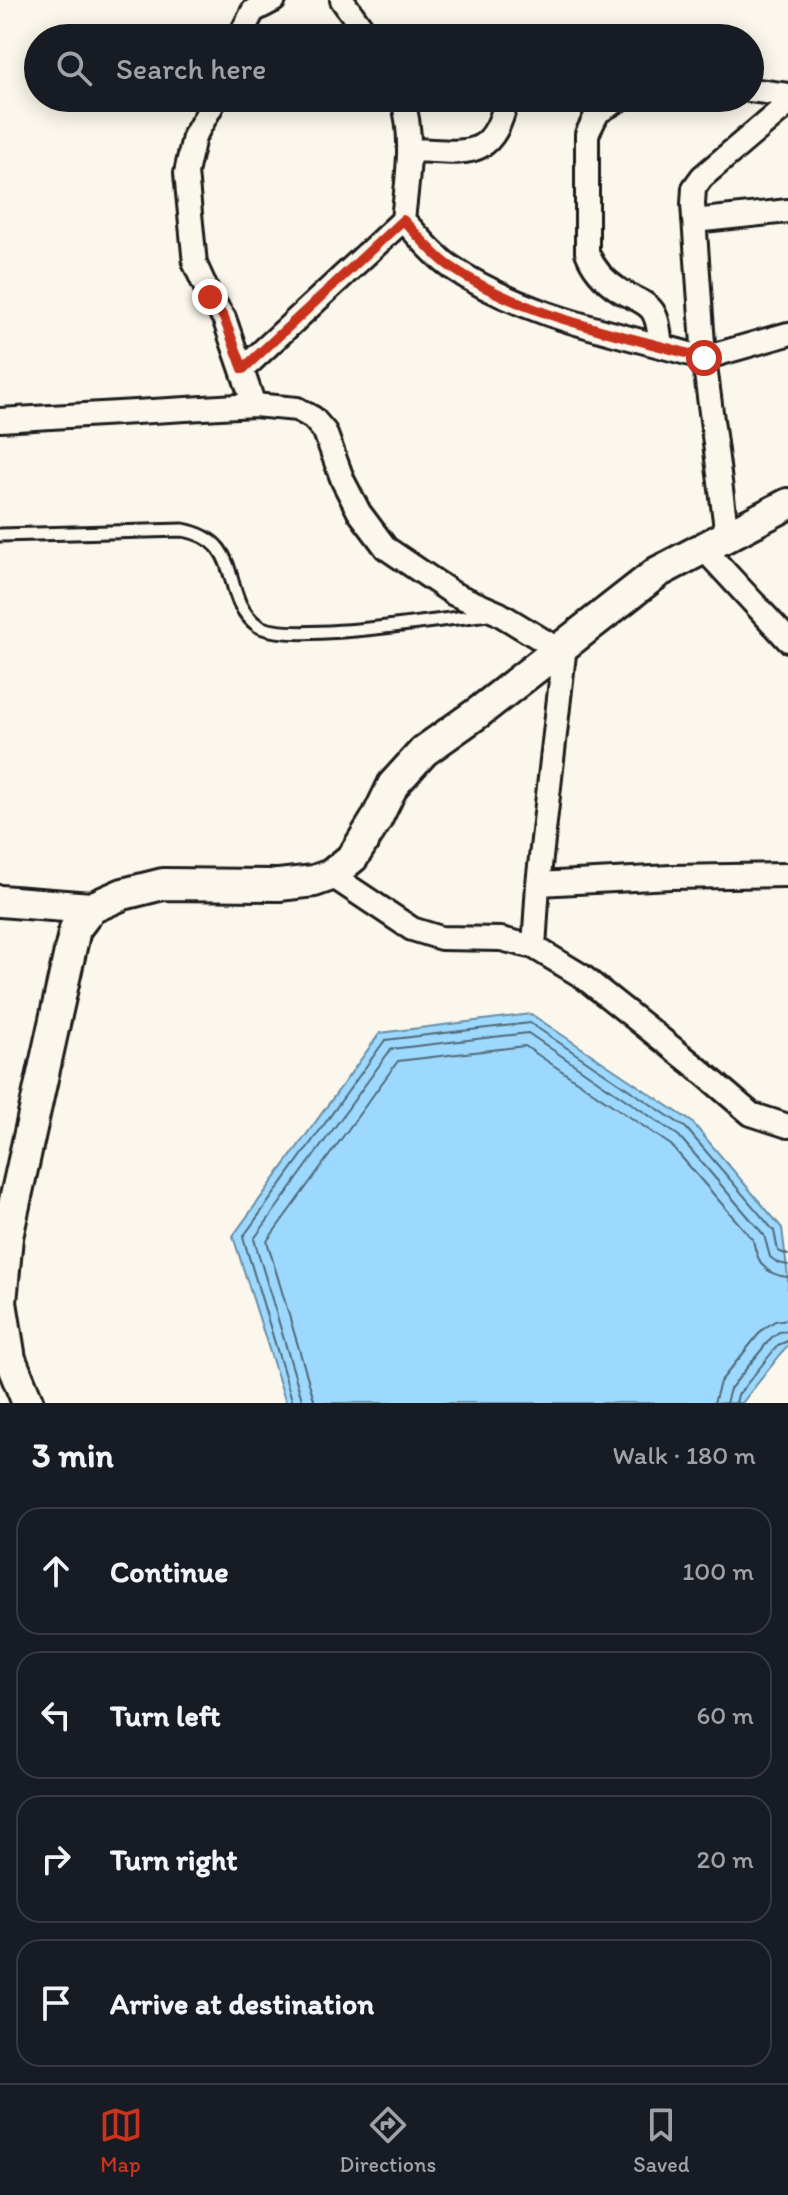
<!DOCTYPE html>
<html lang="en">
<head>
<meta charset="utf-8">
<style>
  body { margin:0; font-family:Itim,sans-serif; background:#20242c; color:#f1f3f6 }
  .stop { position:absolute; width:24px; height:24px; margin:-18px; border:6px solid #c8321e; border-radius:50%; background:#fff }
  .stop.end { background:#c8321e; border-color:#fff; box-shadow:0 2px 8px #0008 }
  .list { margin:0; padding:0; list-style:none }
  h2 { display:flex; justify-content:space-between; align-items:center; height:104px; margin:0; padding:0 32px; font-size:34px }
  h2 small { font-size:26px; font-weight:400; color:#9ea1a6 }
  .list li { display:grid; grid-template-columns:52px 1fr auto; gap:24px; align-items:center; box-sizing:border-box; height:128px; margin:0 16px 16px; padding:0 16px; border:2px solid #363941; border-radius:24px }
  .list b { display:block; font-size:30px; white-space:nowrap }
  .list em { font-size:26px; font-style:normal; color:#9ea1a6 }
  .icon { flex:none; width:44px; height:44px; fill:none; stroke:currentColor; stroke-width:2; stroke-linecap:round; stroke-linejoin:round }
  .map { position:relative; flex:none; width:788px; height:1403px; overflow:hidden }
  .search { position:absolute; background:#171b24; box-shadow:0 4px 20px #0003; left:24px; right:24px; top:24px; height:88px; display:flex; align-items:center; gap:20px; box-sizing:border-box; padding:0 28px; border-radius:44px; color:#9ea1a6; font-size:30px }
  .sheet { height:680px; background:#171b24 }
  nav { display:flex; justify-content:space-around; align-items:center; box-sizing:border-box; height:112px; border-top:2px solid #363941; background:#171b24; font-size:22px; color:#9ea1a6 }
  nav a { display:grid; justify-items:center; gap:4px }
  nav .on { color:#c8321e }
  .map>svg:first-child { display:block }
</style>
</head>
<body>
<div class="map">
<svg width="788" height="1403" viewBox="0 0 788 1403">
  <rect width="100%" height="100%" fill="#fbf7ec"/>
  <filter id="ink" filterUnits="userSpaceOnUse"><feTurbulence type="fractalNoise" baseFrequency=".0125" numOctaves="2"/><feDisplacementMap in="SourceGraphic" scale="16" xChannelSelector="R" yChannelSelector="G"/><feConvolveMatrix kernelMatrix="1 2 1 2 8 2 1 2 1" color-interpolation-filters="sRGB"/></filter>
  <g filter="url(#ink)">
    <path fill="#9dd9fe" stroke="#698da4" stroke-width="2" d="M531,1014L692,1122L782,1228L788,1277V1345L742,1403H286L233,1236L380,1033Z"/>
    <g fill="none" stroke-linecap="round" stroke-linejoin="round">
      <path stroke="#506876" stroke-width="2" d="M293,1403L243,1237L385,1040L530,1023L686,1128L774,1231L778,1251L788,1255
        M303,1403L254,1239L391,1049L528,1033L679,1136L764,1235L770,1257L778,1263L788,1265
        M315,1403L267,1241L398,1061L525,1046L671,1145L753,1240C757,1261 764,1275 788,1277
        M714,1403L720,1382L762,1330L775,1321L788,1319
        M726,1403L730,1389L771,1338L779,1332L788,1331
        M736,1403L738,1395L778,1345L788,1341"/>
      <g stroke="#1c1c1c" stroke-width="17">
        <path id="lane" d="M0,535L183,530C247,542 218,596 257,625C285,646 448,618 489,614"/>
      </g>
      <g stroke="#1c1c1c" stroke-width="28">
        <path id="street" d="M342,0L369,38
          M239,38L253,11L274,0
          M750,90L788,95
          M216,98L194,137L186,173L195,264L210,297L224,318L254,405
          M402,98C415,137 407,180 403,220C418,235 433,255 451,267C526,318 618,333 704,358L727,536
          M622,98L598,112L587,134V252C593,268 605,281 619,290C630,297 643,300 651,309C659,318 659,334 661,346
          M788,104L702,177L694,188L693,204L704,358L788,334
          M409,150C466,151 492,164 507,98
          M694,221L788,211
          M243,369L403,220
          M0,420L254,405L297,409L313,418L325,432L343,481L359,512L386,548L454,594L498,613L559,650
          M703,548L788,640
          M331,875L412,929L441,938L501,939L534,947L582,976L695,1066L751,1114L788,1126
          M538,884L671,877L788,875
          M534,947L538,884L565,645"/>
      </g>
      <g stroke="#1c1c1c" stroke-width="36">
        <path id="secondary" d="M0,901L91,908
          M28,1403L10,1359L1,1302L7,1237L75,929L91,908L123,894L163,884L279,885L314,881L331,875L353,857L376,820L393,785L424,751L479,712L658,572L788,504"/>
      </g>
      <use href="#lane" stroke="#fbf7ec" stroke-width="11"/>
      <use href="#street" stroke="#fbf7ec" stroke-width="22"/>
      <use href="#secondary" stroke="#fbf7ec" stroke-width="30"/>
    </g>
  </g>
  <g fill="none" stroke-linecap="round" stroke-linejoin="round" filter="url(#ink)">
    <path stroke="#c8321e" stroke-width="10" d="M210,297L224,318L243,369L403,220C418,235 433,255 451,267C526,318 618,333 704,358"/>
  </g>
</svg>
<div class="stop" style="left:704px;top:358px"></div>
<div class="stop end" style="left:210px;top:297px"></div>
<div class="search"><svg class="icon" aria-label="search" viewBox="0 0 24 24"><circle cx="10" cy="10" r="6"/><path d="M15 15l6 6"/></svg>Search here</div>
</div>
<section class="sheet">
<h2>3 min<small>Walk · 180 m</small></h2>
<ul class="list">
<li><svg class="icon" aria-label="ahead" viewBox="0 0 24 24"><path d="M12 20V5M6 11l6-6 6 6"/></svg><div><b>Continue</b></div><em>100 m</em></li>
<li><svg class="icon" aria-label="left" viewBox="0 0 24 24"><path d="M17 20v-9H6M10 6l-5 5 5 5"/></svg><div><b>Turn left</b></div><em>60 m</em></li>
<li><svg class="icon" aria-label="right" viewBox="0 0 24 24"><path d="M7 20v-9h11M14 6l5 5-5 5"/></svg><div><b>Turn right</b></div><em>20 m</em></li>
<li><svg class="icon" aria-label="arrive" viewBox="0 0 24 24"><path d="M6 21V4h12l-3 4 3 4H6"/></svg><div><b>Arrive at destination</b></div></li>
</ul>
</section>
<nav>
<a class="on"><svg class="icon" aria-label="map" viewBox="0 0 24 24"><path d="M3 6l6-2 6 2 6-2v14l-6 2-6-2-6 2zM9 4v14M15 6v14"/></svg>Map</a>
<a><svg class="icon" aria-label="directions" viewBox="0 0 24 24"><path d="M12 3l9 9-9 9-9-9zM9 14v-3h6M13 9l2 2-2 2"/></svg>Directions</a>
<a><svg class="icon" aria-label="saved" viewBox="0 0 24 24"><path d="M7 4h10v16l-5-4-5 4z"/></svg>Saved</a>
</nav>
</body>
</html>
